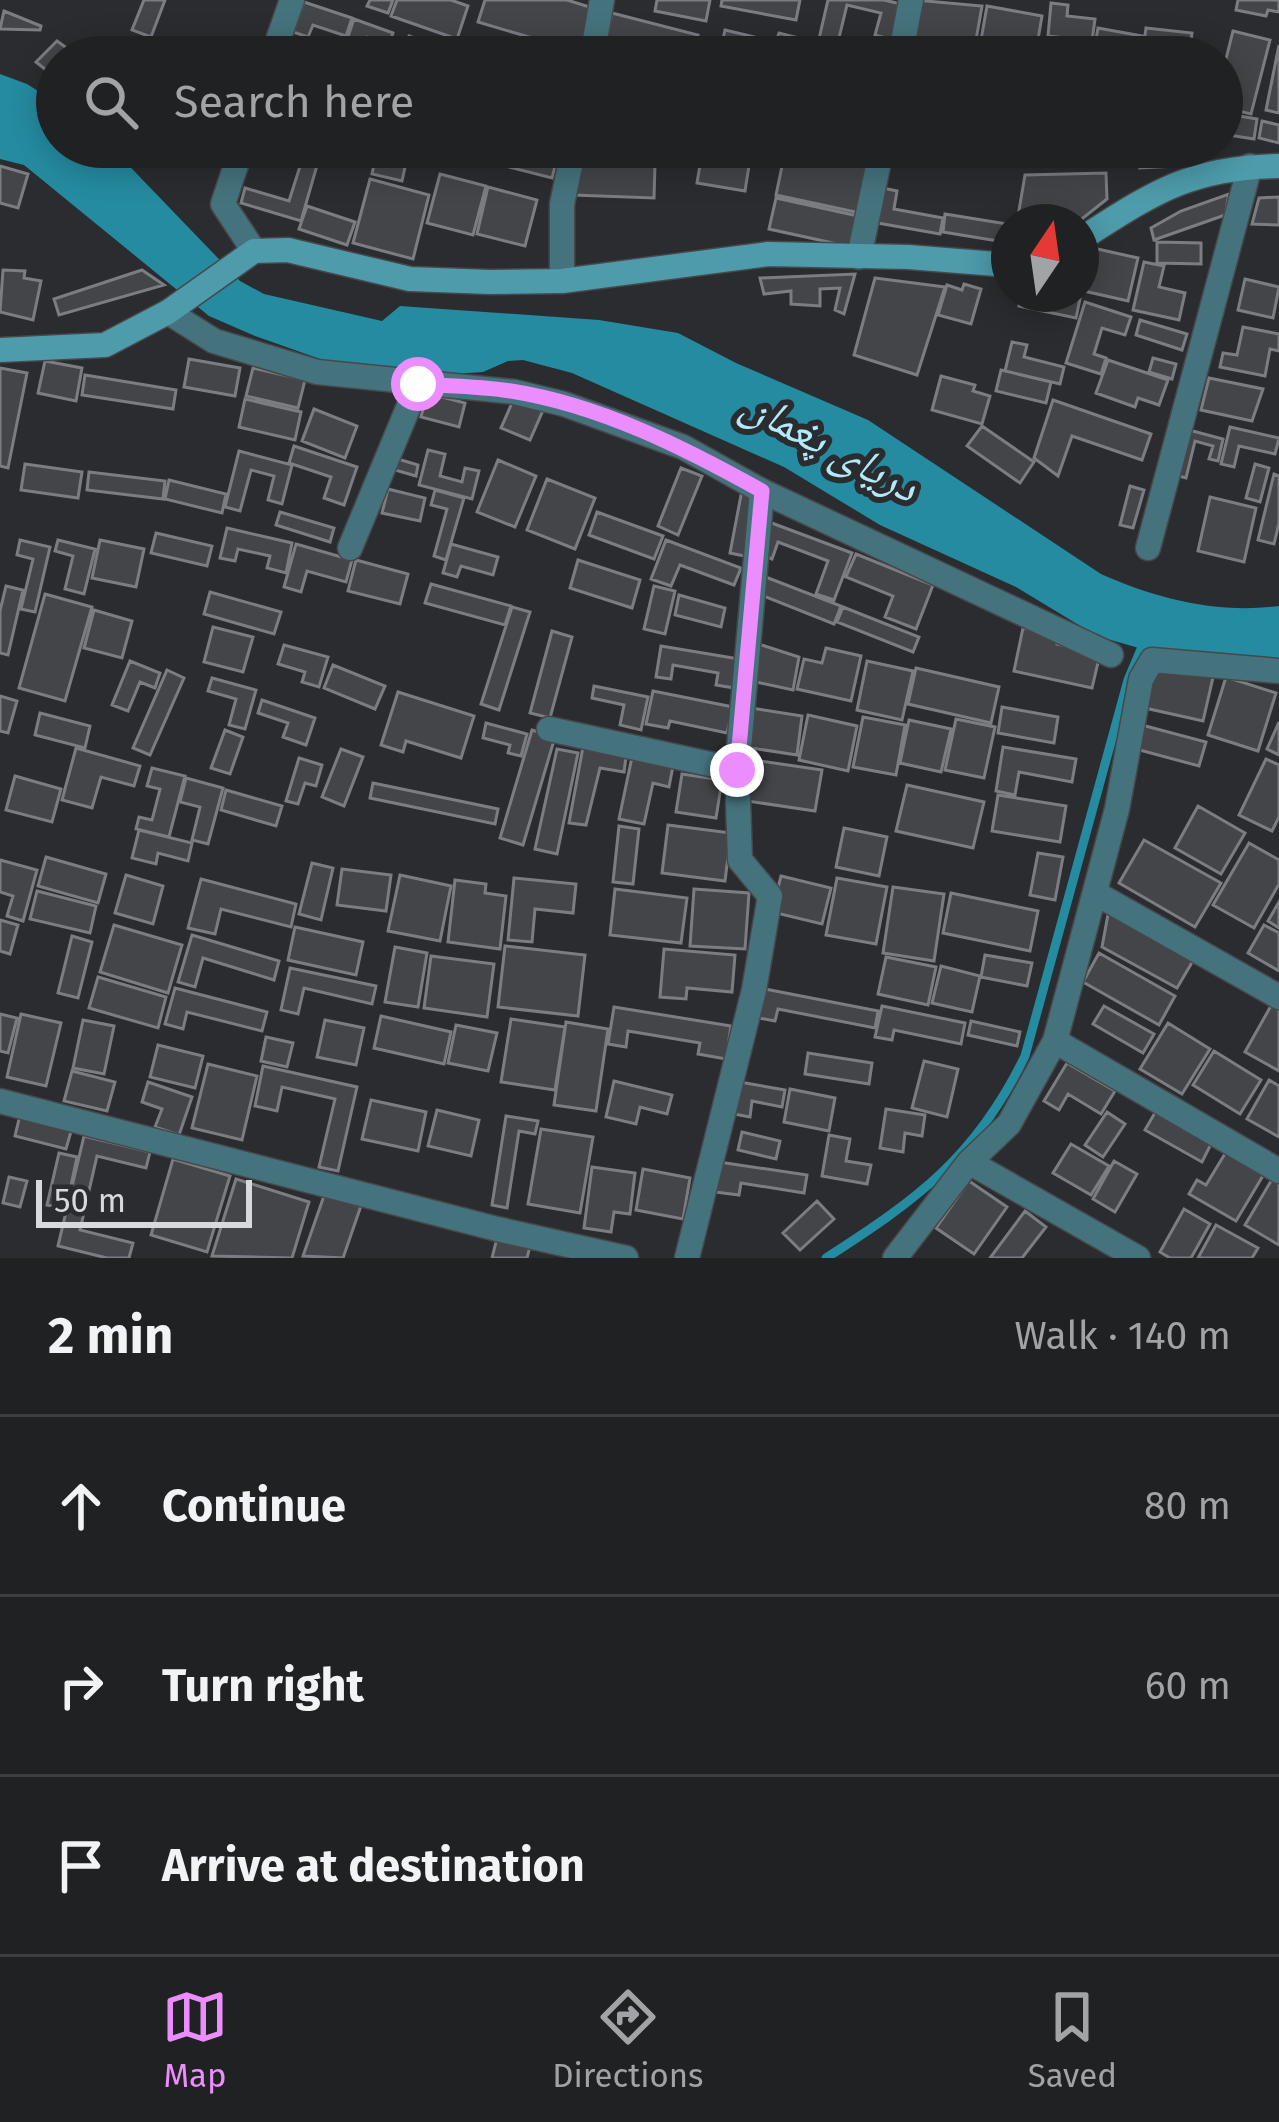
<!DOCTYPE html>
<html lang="en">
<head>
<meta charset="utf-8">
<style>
  body { margin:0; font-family:"Fira Sans","Noto Naskh Arabic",sans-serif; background:#2d2e30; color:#f1f3f6 }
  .compass { position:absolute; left:991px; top:204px; width:108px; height:108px; border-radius:50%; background:#202123; box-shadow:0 6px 30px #0003; rotate:13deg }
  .scale { position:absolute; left:36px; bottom:30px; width:216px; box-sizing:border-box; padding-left:12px; border:6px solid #d8d9dc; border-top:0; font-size:33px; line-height:42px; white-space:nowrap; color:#d8d9dc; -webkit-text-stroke:9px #2a2c2f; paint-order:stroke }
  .stop { position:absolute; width:36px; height:36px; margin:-27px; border:9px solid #eb8dfc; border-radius:50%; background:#fff }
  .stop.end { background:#eb8dfc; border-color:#fff; box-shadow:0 3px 12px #0008 }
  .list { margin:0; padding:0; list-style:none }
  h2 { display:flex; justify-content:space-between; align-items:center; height:156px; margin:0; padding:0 48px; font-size:51px }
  h2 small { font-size:39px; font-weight:400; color:#a2a3a6 }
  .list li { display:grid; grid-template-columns:78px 1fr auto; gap:36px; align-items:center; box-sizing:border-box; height:180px; padding:0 48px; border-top:3px solid #3d3e41 }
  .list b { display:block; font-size:45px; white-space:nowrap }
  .list em { font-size:39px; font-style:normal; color:#a2a3a6 }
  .icon { flex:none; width:66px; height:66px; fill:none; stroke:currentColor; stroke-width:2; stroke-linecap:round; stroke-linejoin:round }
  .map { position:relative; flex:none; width:1279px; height:1258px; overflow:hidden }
  .search { position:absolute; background:#202123; box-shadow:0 6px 30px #0003; left:36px; right:36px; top:36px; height:132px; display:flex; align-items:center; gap:30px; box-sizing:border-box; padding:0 42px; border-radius:66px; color:#a2a3a6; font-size:45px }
  .sheet { height:696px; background:#202123 }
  nav { display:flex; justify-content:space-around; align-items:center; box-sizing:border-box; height:168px; border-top:3px solid #3d3e41; background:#202123; font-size:33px; color:#a2a3a6 }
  nav a { display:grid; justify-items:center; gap:6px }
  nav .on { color:#eb8dfc }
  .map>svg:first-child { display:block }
</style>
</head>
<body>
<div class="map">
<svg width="1279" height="1258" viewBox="0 0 1279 1258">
  <rect width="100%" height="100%" fill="#2a2c2f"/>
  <path fill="#258ba1" d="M0,74L27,84L57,103V147H111L240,281L264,294L382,321L400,306L599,320L678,333L736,363L868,420L1101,574C1157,599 1217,614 1279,606V660L1163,655L1097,636L1016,587L880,525L784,467L572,373L523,360L508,361L483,372L454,374L323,360L255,336L209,316L24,165L0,159Z"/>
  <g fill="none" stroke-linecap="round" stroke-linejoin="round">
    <path stroke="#258ba1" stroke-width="9" d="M826,1258C918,1199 976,1157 1025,1056L1128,680L1144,642"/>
  </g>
  <path fill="#434549" stroke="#7b7d82" stroke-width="3" d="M144,0H165L151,37L132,30Z
    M370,0H393L388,13L367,6Z
    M397,0H451L468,6L457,39L391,16Z
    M485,0H567L596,9L583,53L478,22Z
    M657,0H710L706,21L655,11Z
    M722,0H800L796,20L721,6Z
    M828,0H884L901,4L893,40L875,35L881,13L847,5L839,38L892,51L890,57L818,43Z
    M915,0L982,6L973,57L907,46Z
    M1238,0H1279V12L1268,10L1266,16L1236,10Z
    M304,2L352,18L346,36L313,25L308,37L293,32Z
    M1051,3L1068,5L1067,16L1095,19L1092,41L1048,36Z
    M987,6L1042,16L1035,57H978Z
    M4,11L41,26L40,30L0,29Z
    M612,13L698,35L693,57H603Z
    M354,19L393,33L389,44L367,37L360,57H341Z
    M1098,28L1142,36L1140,46L1096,39Z
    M1146,28L1192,33L1189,55L1195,57H1142Z
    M725,30L776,42L779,33L803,39L799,57H776L735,47L733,57H719Z
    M1233,31L1270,40L1251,114L1222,107V75Z
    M409,36L448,50L445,57H402Z
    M57,41L79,57H57L55,77L36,62Z
    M283,45L326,57H280Z
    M1279,45V113L1266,110Z
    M1222,113L1257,119L1254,139L1222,134Z
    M1262,121L1279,125V143L1259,138Z
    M127,147H158L145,164Z
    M276,147H319L316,159Z
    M325,147H373L368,165L324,151Z
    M378,147H443L439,166L407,158L402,181L372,174Z
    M454,147H504L502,159L468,151L465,164L450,160Z
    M510,147H560L552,178L505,166Z
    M703,147H752L745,191L697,183Z
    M786,147H811L872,160L860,213L776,195Z
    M1142,147H1196L1177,166L1140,168Z
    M303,157L318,162L301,221L241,203L245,188L289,201Z
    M574,161L655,164L654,198L573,195Z
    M0,166L28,174L18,208L0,203Z
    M1106,173L1107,199L1078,222H1017L1025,175Z
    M440,174L486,186L473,235L427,223Z
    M370,179L429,195L413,259L353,243Z
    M488,187L537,200L525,246L477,234Z
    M878,187L897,191L894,209L943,218L940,234L872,222Z
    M1229,194L1225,215L1154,240L1151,228L1181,211Z
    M1279,197V225L1252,224L1259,198Z
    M776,198L858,216L851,247L769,229Z
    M307,206L355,222L347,245L299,229Z
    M945,214L1007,224L1004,242L943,232Z
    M1157,242L1201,243V264L1157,263Z
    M1093,248L1138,258L1128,301L1084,291Z
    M1144,262L1164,266L1159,287L1185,293L1179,320L1133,310Z
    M3,270L25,271L24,278L41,281L33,320L0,312Z
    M142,270L164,285L59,315L54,299Z
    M855,274L844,314L835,310L840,288L820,289V306L791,304V291L764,294L760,278Z
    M875,278L945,287L917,375L854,355Z
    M1245,279L1279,287L1273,318L1238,310Z
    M964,284L981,289L971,324L938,315L947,285L962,290Z
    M1021,294H1081L1076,318L1019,306Z
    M1085,302L1131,317L1125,335L1102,328L1094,354L1106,358L1101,374L1066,363Z
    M1140,320L1187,334L1182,350L1136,335Z
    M1243,327L1279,334V351L1270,349L1265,376L1220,367L1223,353L1237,355Z
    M1012,342L1027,345L1024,357L1064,367L1060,384L1005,371Z
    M1153,358L1176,364L1172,379L1149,372Z
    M189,359L240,368L235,396L184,387Z
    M1108,360L1168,380L1159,405L1138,398L1135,407L1096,393Z
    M45,361L82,368L76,401L38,393Z
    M0,368L27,373L8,468L0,466Z
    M253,368L305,380L298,408L246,396Z
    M1001,370L1051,382L1046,403L996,391Z
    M85,375L176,390L173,409L82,395Z
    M941,376L975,385L973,391L990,396L982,424L932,410Z
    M1209,378L1263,389L1252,421L1201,410Z
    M427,393L465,403L459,427L421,417Z
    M515,396L544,408L530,440L501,428Z
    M245,399L301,412L295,440L239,427Z
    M1053,400L1151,434L1142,460L1072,436L1058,476L1034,458Z
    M314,409L357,426L345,458L302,441Z
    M982,426L1034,462L1020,483L967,446Z
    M1230,427L1279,438L1275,454L1239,446L1234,467L1221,464Z
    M1189,430L1223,439L1218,461L1209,459L1213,446L1195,441L1186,478L1178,476Z
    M294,446L357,467L344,505L324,498L331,477L289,463Z
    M428,450L445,454L440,476L462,482L465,468L479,471L472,499L419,485Z
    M239,451L292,465L282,504L268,500L274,476L251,470L240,511L225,507Z
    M398,459L418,465L416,476L395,470Z
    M498,460L536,476L515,527L477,512Z
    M25,464L82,472L78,498L21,490Z
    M1255,464L1269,468L1260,502L1246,498Z
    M681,468L702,476L678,535L658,526Z
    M89,472L165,481L163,499L87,490Z
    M1274,474L1279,476V523L1274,544L1258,540Z
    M547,479L595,498L575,549L527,530Z
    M169,480L226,494L222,513L165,499Z
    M1130,486L1144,490L1133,528L1120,525Z
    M388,489L425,498L420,521L382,513Z
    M435,490L464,498L446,560L434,556L447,509L431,505Z
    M742,490L761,494L749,557L730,553Z
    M1210,497L1256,508L1244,562L1198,551Z
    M280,512L334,528L330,542L276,525Z
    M597,512L663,536L654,559L589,535Z
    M769,522L852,553L834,600L816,594L828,561L778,542L772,559L757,553Z
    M227,528L292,543L286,573L267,568L270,556L238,549L235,561L220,558Z
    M156,533L212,546L207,566L151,553Z
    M20,540L50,547L35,612L21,609L33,559L17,555Z
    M58,540L95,549L84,594L65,589L73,556L55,551Z
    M100,540L144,549L136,587L92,578Z
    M666,540L741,568L734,585L680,565L671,586L651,579Z
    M296,544L352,560L346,582L307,571L301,592L284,587Z
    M451,544L498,557L493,575L461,566L457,577L443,573Z
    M856,554L933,585L916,629L885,617L893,596L846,577Z
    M356,560L408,574L400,604L348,591Z
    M578,560L640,580L632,608L570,588Z
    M763,576L841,606L834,624L756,593Z
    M431,584L511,606L505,625L425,603Z
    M6,586L23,590L8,655L0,653V611Z
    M654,586L675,591L665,634L644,629Z
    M210,592L281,612L274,634L204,614Z
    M45,594L92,607L65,701L19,688Z
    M679,595L725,608L721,627L675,615Z
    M512,607L530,612L499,710L481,704Z
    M843,607L919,637L913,652L837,622Z
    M94,610L132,621L122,658L84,648Z
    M213,627L253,637L243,672L204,662Z
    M1023,628L1058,636L1057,644L1100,654L1092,688L1014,671Z
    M552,631L572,637L550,718L530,713Z
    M752,642L799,657L793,690L747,680Z
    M284,645L328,657L319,687L302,682L305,672L278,664Z
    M661,646L739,659L734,688L716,685L718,673L673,665L671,679L656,677Z
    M826,648L861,656L851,701L797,689L804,659L822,663Z
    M130,661L160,673L155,688L140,682L128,711L112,705Z
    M867,661L913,671L902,720L857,710Z
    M1155,664L1214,673L1203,721L1145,708Z
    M333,665L385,686L375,709L324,688Z
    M916,668L999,687L991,723L908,704Z
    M167,670L184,678L150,755L133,748Z
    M1226,677L1276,693L1258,751L1208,735Z
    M212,678L256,690L245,729L229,725L236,699L208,691Z
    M594,686L648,697L641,730L620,725L624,705L592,698Z
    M653,691L733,707L727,733L670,721L668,728L646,724Z
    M398,692L474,716L461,758L406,741L403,752L381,745Z
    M0,696L17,701L8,733L0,731Z
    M262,700L315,718L306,745L283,737L288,723L258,713Z
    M1002,707L1058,717L1054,743L998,733Z
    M751,708L802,716L797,755L745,747Z
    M40,713L90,726L85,748L35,735Z
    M808,715L857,726L848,771L799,760Z
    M863,717L905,725L896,775L853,767Z
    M956,719L995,727L984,778L945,770Z
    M909,720L951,729L941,772L900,763Z
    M1279,722V755L1267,749Z
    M486,723L527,734L521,756L508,753L510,745L483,738Z
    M1138,724L1206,742L1199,766L1132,748Z
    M225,730L243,737L230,774L211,768Z
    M532,730L555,737L523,845L500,838Z
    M583,747L626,757L624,772L600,768L586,825L569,823Z
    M1003,747L1076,759L1072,782L1019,772L1015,795L996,791Z
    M76,748L140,766L134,786L101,777L92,808L62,800Z
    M341,749L363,757L344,806L322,797Z
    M557,749L578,753L557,854L535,849Z
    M632,757L673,766L669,787L653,783L644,824L619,819Z
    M299,758L322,765L316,786L305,783L298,804L286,801Z
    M747,759L822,770L815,811L741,800Z
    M1266,759L1279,765V817L1272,831L1239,815Z
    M152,768L185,776L169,837L136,829L139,817L152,820L160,789L147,786Z
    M682,774L722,780L716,818L676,812Z
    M15,776L61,789L52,822L6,810Z
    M186,778L223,788L208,844L192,840L200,807L180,802Z
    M373,783L498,809L495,824L370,798Z
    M907,785L984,802L973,848L896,831Z
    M226,790L282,806L276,826L221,810Z
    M998,795L1066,806L1060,842L992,831Z
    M1198,806L1245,833L1221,874L1175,848Z
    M668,825L731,833L725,881L662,873Z
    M619,826L639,829L633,884L613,882Z
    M844,828L887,837L879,876L836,867Z
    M139,830L192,843L188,861L158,853L156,864L132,858Z
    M1144,840L1221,883L1195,927L1119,883Z
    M1249,843L1279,860V884L1254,928L1213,905Z
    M1038,853L1063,857L1055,900L1030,895Z
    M46,857L106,874L98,903L38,886Z
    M0,860L37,870L23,921L7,916L13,896L0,892Z
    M312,863L333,868L321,920L299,914Z
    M342,869L391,875L386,911L337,905Z
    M126,875L163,886L153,924L115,913Z
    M400,875L451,886L440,941L388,931Z
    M781,876L831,888L822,924L772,912Z
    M514,878L576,884L573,913L535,909L532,942L508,940Z
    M837,878L887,887L876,944L826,935Z
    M201,879L296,904L291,927L221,909L215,934L188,928Z
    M455,880L486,884L485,893L506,896L500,949L448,942Z
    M893,887L944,894L934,961L883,953Z
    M615,889L687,898L681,943L610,935Z
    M694,889L749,893L745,949L690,946Z
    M37,891L96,906L90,933L30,919Z
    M951,893L1038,911L1030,951L943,933Z
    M1279,902V928L1268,921Z
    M1109,909L1194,959L1177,988L1102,947Z
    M0,920L18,925L10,954L0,951Z
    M114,925L182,945L168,993L100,972Z
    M1264,925L1279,933V971L1248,953Z
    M295,927L363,942L356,975L288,960Z
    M192,935L279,961L274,980L203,958L195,987L178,982Z
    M72,936L92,942L78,998L58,993Z
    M505,946L585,955L578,1016L498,1007Z
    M395,947L427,953L418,1007L385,1002Z
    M664,949L735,955L732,992L687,988L686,999L660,997Z
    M1099,953L1175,996L1159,1025L1083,982Z
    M985,955L1032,963L1027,986L981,977Z
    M431,956L494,964L487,1017L424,1008Z
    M886,957L936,967L928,1005L878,994Z
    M941,966L980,976L972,1012L932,1003Z
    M290,968L376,986L372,1004L304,988L298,1014L281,1010Z
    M98,977L166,997L158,1028L89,1008Z
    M175,988L267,1012L262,1031L187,1012L183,1029L165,1024Z
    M765,989L878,1011L875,1028L778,1009L775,1021L759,1018Z
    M1272,1004L1279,1008V1071L1245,1052Z
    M882,1006L965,1023L961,1044L894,1030L892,1040L875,1037Z
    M1104,1006L1154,1034L1143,1053L1093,1024Z
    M614,1007L731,1026L726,1059L698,1054L700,1043L628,1031L626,1047L608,1044Z
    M0,1014L17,1018L8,1053L0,1051Z
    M21,1014L61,1023L46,1086L7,1077Z
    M381,1016L451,1032L444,1064L374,1048Z
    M511,1019L565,1027L555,1090L501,1082Z
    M83,1020L114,1026L104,1074L73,1068Z
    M325,1020L364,1028L356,1065L317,1057Z
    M971,1021L1020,1032L1017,1046L968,1035Z
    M566,1022L608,1029L596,1111L554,1105Z
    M1168,1023L1210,1049L1182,1094L1140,1069Z
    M456,1025L497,1033L488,1071L448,1063Z
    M266,1037L293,1043L287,1067L261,1061Z
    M158,1045L203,1056L195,1088L150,1077Z
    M1214,1051L1261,1080L1240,1114L1193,1085Z
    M808,1053L872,1063L869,1084L805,1074Z
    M924,1061L958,1069L947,1117L912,1108Z
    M1067,1063L1115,1091L1101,1114L1068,1094L1059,1110L1044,1101Z
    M208,1064L257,1076L242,1140L192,1128Z
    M263,1066L357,1087L338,1171L319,1167L335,1099L282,1087L277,1111L255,1106Z
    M72,1071L115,1082L107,1111L64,1101Z
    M1269,1080L1279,1086V1137L1247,1119Z
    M614,1081L672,1095L667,1114L640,1107L636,1124L606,1117Z
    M148,1082L192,1097L179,1135L155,1127L162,1109L142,1102Z
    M740,1082L785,1090L782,1107L752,1101L750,1117L734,1114Z
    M790,1089L835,1098L829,1131L784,1122Z
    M371,1100L426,1112L418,1151L362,1139Z
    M886,1109L925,1115L922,1136L905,1133L903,1152L880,1148Z
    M437,1110L479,1120L471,1156L428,1146Z
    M1156,1111L1212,1142L1202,1162L1145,1130Z
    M1107,1112L1125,1124L1103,1157L1085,1145Z
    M20,1115L72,1128L66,1149L15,1136Z
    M506,1116L538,1121L535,1134L519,1131L507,1208L492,1205Z
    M541,1129L593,1137L580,1213L528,1204Z
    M742,1132L780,1141L776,1159L738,1150Z
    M829,1135L850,1139L846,1161L871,1165L867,1184L822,1176Z
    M84,1136L150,1152L146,1168L97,1156L80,1230L133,1243L129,1258H107L58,1246Z
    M1071,1144L1109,1166L1091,1195L1053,1173Z
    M1226,1152L1264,1174L1236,1221L1189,1194L1197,1180L1206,1185Z
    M59,1153L77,1157L66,1209L47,1205Z
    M173,1159L230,1176L207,1252L151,1235Z
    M1114,1161L1137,1174L1115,1212L1093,1199Z
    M719,1162L807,1175L804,1193L741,1183L739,1195L715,1192Z
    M592,1167L635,1173L630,1214L614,1212L611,1232L584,1228Z
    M643,1169L690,1178L683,1219L636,1210Z
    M1274,1176L1279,1179V1245L1245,1225Z
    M9,1177L27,1181L20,1207L3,1203Z
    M236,1179L309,1202L292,1258L212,1256Z
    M969,1181L1007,1207L974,1254L936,1228Z
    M326,1190L362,1203L343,1258L303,1256Z
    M817,1201L834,1219L800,1250L783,1233Z
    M1184,1209L1210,1224L1191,1258H1170L1160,1252Z
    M1025,1211L1046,1227L1022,1258H990Z
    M1216,1225L1258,1248L1252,1258H1198Z
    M497,1238L530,1246L527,1258H492Z"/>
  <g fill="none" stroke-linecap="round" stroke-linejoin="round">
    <g stroke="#46484b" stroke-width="27">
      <path id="street" d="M272,57L292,0
        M592,57L602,0
        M900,57L911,0
        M242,147L223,204L254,251
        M859,257L882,147
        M562,281V204L574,147
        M168,312L214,341L317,372L515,392L564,404L683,447L762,491L1111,655
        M350,548L418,384
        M1148,548L1250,166
        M549,729L737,770
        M1095,893L1279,997
        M1055,1041L1279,1171
        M0,1101L497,1229L626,1258
        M969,1162L1138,1258
        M687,1258L754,990L770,896L740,860L737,770L762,491
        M895,1258L969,1162L1009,1124L1055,1041L1117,809L1141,679L1152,660L1279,671"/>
    </g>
    <g stroke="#46484b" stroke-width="27">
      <path id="secondary" d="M1081,239C1153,193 1190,167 1279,166
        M0,350L105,345L168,312L254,251L288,250L410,279L490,282L562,281L768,254L908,257L1009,265"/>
    </g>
    <use href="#street" stroke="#45737d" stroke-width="24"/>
    <use href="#secondary" stroke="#4d9bab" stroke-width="24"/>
  </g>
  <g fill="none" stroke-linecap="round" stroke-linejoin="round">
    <path stroke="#eb8dfc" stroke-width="15" d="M418,384C449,386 480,386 511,391C600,405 685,448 762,491L737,770"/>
  </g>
  <g text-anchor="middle" stroke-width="12" stroke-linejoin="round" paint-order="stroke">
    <g font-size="45" font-style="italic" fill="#b3eaf8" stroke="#2a2c2f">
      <text transform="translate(831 444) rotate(28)" y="16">دریای پغمان</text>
    </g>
  </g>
</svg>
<svg class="compass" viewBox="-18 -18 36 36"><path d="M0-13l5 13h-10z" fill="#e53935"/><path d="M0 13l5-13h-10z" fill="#a2a3a6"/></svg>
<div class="scale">50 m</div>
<div class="stop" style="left:418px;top:384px"></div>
<div class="stop end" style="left:737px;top:770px"></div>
<div class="search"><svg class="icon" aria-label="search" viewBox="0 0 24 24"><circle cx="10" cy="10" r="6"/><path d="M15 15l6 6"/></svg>Search here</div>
</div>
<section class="sheet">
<h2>2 min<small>Walk · 140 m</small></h2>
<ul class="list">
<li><svg class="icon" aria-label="ahead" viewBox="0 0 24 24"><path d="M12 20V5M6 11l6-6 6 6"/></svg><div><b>Continue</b></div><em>80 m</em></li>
<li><svg class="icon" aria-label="right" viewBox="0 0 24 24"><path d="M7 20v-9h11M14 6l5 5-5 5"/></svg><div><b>Turn right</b></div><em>60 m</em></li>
<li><svg class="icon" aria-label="arrive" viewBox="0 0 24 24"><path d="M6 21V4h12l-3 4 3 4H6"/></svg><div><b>Arrive at destination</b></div></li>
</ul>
</section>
<nav>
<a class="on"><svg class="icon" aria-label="map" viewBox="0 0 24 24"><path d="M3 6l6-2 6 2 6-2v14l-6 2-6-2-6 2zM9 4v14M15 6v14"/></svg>Map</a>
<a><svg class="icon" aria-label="directions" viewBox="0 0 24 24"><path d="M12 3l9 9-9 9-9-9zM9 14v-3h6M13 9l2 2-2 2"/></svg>Directions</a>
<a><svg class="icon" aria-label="saved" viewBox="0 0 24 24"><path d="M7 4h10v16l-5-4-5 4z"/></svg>Saved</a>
</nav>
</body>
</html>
